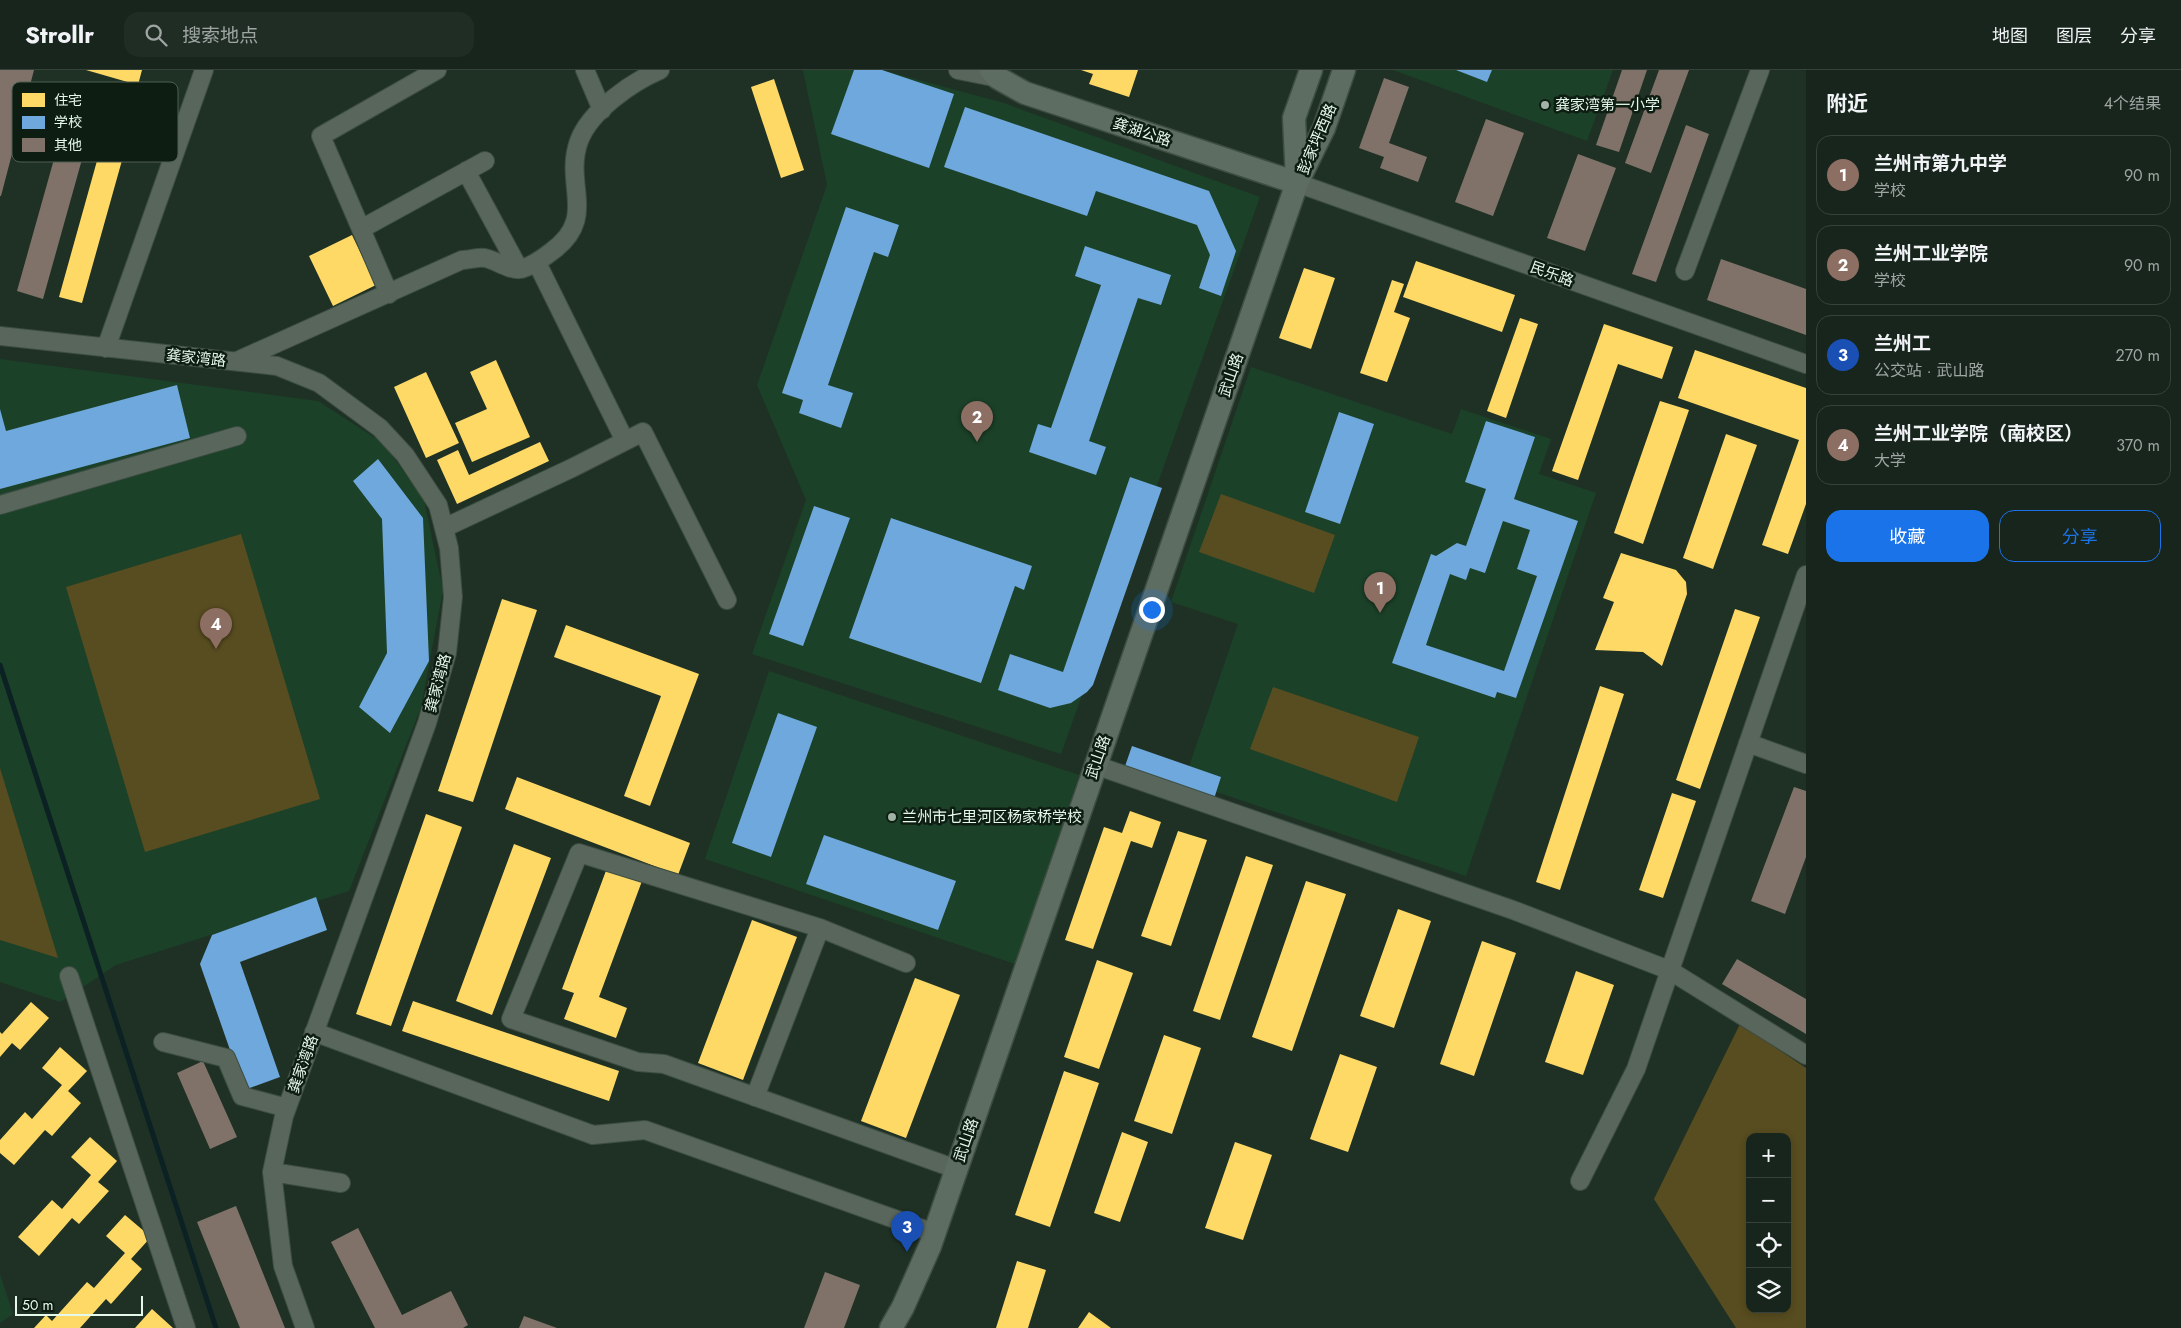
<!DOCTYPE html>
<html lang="zh">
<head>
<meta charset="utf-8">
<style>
  body { margin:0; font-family:Jost,"Noto Sans SC",sans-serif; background:#202d25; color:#f1f3f6 }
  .controls { position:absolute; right:15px; bottom:15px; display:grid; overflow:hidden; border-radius:10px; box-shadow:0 2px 8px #0003 }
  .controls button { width:45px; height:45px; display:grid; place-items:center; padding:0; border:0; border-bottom:1px solid #36423b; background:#17251c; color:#f1f3f6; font:25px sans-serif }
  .scale { position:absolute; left:15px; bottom:12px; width:128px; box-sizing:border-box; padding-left:5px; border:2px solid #e5f9ea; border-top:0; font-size:14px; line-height:18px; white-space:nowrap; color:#e5f9ea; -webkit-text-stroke:4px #0e1d12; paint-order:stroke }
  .you { position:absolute; left:1151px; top:539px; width:18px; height:18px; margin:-12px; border:4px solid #fff; border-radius:50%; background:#1a73e8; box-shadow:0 0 0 8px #1a73e833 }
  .badge { display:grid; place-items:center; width:32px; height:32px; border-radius:50%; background:#1a73e8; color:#fff; font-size:16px; font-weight:700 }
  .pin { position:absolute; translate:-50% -41px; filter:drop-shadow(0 1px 2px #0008) }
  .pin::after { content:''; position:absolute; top:26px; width:18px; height:15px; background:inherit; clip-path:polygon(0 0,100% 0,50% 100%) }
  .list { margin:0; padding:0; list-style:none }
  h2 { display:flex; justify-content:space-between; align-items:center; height:65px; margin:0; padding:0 20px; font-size:21px }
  h2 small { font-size:16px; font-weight:400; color:#9ea5a3 }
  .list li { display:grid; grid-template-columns:32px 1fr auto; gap:15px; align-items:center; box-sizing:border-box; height:80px; margin:0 10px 10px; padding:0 10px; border:1px solid #36423b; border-radius:15px }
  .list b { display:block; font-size:19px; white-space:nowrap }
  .list p { margin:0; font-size:16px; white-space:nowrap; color:#9ea5a3 }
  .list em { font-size:16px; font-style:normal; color:#9ea5a3 }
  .actions { display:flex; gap:10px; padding:15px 20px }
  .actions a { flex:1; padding:11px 0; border:1px solid #1a73e8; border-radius:15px; text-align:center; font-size:18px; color:#1a73e8 }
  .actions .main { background:#1a73e8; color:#fff }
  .icon { flex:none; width:28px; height:28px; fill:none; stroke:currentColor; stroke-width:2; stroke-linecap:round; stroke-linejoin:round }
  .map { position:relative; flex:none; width:1806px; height:1258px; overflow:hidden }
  header { display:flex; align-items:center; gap:30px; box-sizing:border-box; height:70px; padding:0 25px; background:#17251c; border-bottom:1px solid #36423b }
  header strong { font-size:24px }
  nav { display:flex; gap:28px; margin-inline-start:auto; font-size:18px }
  .search { width:350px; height:45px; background:#202d25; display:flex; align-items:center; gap:12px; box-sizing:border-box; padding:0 18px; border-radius:15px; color:#9ea5a3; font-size:19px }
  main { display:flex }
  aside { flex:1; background:#17251c }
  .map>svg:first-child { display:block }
</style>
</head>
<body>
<header>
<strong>Strollr</strong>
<div class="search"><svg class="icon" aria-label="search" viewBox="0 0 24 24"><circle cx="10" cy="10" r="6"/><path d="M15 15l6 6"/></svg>搜索地点</div>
<nav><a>地图</a><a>图层</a><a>分享</a></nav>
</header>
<main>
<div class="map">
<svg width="1806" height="1258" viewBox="0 0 1806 1258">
  <rect width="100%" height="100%" fill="#1f3125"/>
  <path fill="#1b4128" d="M803,0H882L1004,33L1260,127L1061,684L752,584L806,430L757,315L827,115Z
    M1393,0H1613L1587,71Z
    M0,289L318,331L383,373L424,430L443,520L421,637L349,821L116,895L60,932L0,912Z
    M1251,297L1452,364L1461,339L1551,369L1539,404L1596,423L1466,806L1184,711L1238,554L1171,532Z
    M769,601L1079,705L1015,894L705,789Z
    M0,1204L13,1244L0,1253Z"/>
  <path fill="#584d20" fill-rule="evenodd" d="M1221,424L1335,465L1314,523L1199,482Z
    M241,464L320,729L145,782L66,517Z
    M1273,617L1419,667L1397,732L1250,679Z
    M0,698L58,888L0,870Z
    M1740,954L1806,998V1258H1736L1654,1129ZM1750,1067H1787V1239H1750Z"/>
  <path fill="#ffd966" d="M86,0H142L138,15Z
    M1081,0H1138L1129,27L1089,14L1093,4Z
    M774,9L804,100L781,108L751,17Z
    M112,37L135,44L82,233L59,227Z
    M352,165L376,215L333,236L309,186Z
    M1416,191L1515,225L1502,262L1403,227Z
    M1304,198L1335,208L1311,279L1279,268Z
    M1392,210L1404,214L1394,242L1410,248L1387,312L1360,303Z
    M1520,248L1538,254L1506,348L1487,341Z
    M1604,254L1673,277L1662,309L1618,294L1578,410L1552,401Z
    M1695,280L1806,318V434L1788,484L1762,475L1799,370L1678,328Z
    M496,290L530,367L472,392L455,353L487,339L470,302Z
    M426,302L459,373L426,388L394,317Z
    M1660,331L1689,340L1643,474L1614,463Z
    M1726,364L1757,375L1713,499L1683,488Z
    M540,372L549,391L457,434L437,390L458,380L469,405Z
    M1621,483L1676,500L1686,512L1687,524L1662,596L1643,582L1595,580L1614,532L1603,528Z
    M502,529L537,540L473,732L438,721Z
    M1735,539L1760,547L1700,719L1676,710Z
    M566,555L699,604L650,736L624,726L661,626L554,587Z
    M1600,616L1624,624L1560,820L1536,812Z
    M517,707L690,773L678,805L505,739Z
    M1672,723L1696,731L1663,828L1639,820Z
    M1130,741L1161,752L1152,778L1131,771L1093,879L1065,870L1104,757L1122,763Z
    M426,744L462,757L391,956L356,944Z
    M1178,761L1207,770L1171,876L1141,866Z
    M514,774L551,788L492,945L456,931Z
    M1246,786L1273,795L1220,950L1193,941Z
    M607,798L642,811L599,927L627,938L616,968L564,949L574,923L562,919Z
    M1306,811L1346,824L1292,981L1252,967Z
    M1398,839L1431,851L1394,958L1360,946Z
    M752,850L797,867L743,1010L698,993Z
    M1482,871L1516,883L1474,1006L1440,994Z
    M1097,890L1133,903L1099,999L1064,987Z
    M1576,901L1614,915L1583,1005L1545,992Z
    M915,908L960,925L906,1068L861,1051Z
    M413,931L619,1001L609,1031L402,961Z
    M31,932L49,948L20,980L12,973L0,987V962L2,964Z
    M1164,965L1201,978L1172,1064L1134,1051Z
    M60,977L87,1001L68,1021L81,1033L52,1066L45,1060L14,1095L0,1083V1070L25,1042L32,1049L62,1015L42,998Z
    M1340,984L1377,997L1348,1082L1310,1069Z
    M1064,1001L1099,1013L1050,1157L1015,1145Z
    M1122,1062L1148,1072L1120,1152L1094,1143Z
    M90,1067L117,1091L98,1112L109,1121L79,1154L72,1148L39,1186L18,1167L52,1130L62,1139L91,1105L71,1087Z
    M1235,1072L1272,1085L1243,1170L1205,1158Z
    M125,1145L151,1167L131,1189L142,1199L111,1234L106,1229L80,1258H34L46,1245L52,1251L87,1212L94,1218L125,1183L106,1166Z
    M1017,1191L1046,1200L1028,1258H996Z
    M152,1239L173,1258H135Z
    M1089,1242L1111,1258H1078Z"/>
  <path fill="#6fa8dc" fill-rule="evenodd" d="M854,0H882L954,24L929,98L831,64Z
    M1456,0H1492L1487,12Z
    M965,37L1209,121L1236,181L1221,226L1199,218L1210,185L1197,155L1096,121L1087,146L944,97Z
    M846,137L899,155L888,187L874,182L828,315L853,323L841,358L799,343L803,330L782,323Z
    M1085,176L1171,205L1161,235L1138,228L1089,371L1106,377L1096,405L1029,382L1038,354L1051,358L1101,215L1075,206Z
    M177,315L190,368L0,419V339L6,361Z
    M1339,342L1374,354L1340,454L1305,442Z
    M1486,351L1535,367L1514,429L1578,451L1516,628L1497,622L1495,628L1392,593L1431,484L1436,486L1457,473L1466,476L1486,419L1465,412ZM1503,451L1530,460L1517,499L1537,506L1504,601L1426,575L1450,504L1466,510L1470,498L1485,503Z
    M378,389L423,448L429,591L390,663L359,637L387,583L382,449L353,411Z
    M1130,407L1162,418L1093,615L1087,622L1071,633L1050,638L998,620L1010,584L1063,602Z
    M814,436L850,448L803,576L769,564Z
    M891,448L1032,496L1024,520L1015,516L981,613L849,568Z
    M778,643L817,657L771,787L732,773Z
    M1132,676L1221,707L1213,732L1123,702Z
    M824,765L956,811L938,860L806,814Z
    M316,827L327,860L240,892L280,1007L244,1020L200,894L212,865Z"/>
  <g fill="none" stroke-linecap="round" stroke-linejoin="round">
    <path stroke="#0b2123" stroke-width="5" d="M0,595L216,1258"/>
  </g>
  <path fill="#807269" d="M0,0H34L1,126H0Z
    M1622,0H1647L1619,82L1596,75Z
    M1659,0H1689L1651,103L1625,93Z
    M1384,8L1409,17L1389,73L1427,87L1418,112L1380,98L1384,87L1359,78Z
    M72,25L98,32L43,229L17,221Z
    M1486,49L1524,63L1493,146L1455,132Z
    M1686,55L1709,64L1656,212L1632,204Z
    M1578,84L1616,98L1585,181L1547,168Z
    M1721,189L1806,219V265L1707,230Z
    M1794,717L1806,721V787L1785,844L1751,831Z
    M1737,889L1806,929V964L1722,914Z
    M203,991L237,1067L210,1079L177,1003Z
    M236,1136L285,1258H240L197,1152Z
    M358,1158L402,1245L451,1221L468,1255L463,1258H375L331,1172Z
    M825,1202L860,1215L844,1258H804Z
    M524,1246L557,1258H519Z"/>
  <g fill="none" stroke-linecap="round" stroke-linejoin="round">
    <g stroke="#3d4d42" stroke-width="20">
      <path id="minor" d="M585,0L602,40
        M958,0L998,8
        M466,101L519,199
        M1297,113L1806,294
        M361,159L485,91
        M537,193L625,371
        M1685,201L1760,0
        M389,224L321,66L437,0
        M0,266L277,296L319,313L380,358L405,385L438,435L449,478L453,527L447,583L427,653L284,1046L272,1102L283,1196L305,1258
        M106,278L204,0
        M237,291L462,190C469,190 478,187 485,188C496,190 510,201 521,199C532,196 542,189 551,182C599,148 563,115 579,71C590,41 632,12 660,0
        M0,435L237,366
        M444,458L572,398L643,362L727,530
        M1748,673L1806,694
        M1095,695L1513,840L1669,900L1806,985
        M820,858L579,783L511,949L638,992L664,994L956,1099
        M69,906L186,1258
        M314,962L593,1065L645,1060L934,1163
        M163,972L226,988L242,1026L287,1038
        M755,1027L820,858L906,893
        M272,1102L341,1113
        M1580,1111L1636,999L1806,505"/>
    </g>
    <g stroke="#3d4d42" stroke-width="25">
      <path id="major" d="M991,0L998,8L1025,23L1297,113
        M1297,110L1294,48L1311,0
        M891,1258L903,1237L930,1176L1297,113L1324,58L1344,0"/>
    </g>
    <use href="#minor" stroke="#58665c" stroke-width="18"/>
    <use href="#major" stroke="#5e6d62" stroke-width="22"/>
  </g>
  <g fill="#a0b3a5" stroke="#0e1d12" stroke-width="2">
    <circle cx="1545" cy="35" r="5"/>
    <circle cx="892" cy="747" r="5"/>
  </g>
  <g text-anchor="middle" stroke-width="5" stroke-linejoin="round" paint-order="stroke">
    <g font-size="15" fill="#e5f9ea" stroke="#0e1d12" text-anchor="start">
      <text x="1555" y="40">龚家湾第一小学</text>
      <text x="902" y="752">兰州市七里河区杨家桥学校</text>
    </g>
    <g font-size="15" fill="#e5f9ea" stroke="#0e1d12">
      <text transform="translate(1142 62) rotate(18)" y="5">龚湖公路</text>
      <text transform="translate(1317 69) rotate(-67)" y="5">彭家坪西路</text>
      <text transform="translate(1552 204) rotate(20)" y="5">民乐路</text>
      <text transform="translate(196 288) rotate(6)" y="5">龚家湾路</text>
      <text transform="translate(1231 305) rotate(-71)" y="5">武山路</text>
      <text transform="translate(438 613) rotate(-75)" y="5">龚家湾路</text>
      <text transform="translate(1098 687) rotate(-71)" y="5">武山路</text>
      <text transform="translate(303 994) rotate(-70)" y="5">龚家湾路</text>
      <text transform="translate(966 1070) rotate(-71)" y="5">武山路</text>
    </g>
  </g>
  <rect x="12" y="12" width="166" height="80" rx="8" fill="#0e1d12" stroke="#4e5f53" stroke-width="1"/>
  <rect x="22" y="23" width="23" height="14" fill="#ffd966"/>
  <rect x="22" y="46" width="23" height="13" fill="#6fa8dc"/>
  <rect x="22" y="68" width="23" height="14" fill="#807269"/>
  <g font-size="14" fill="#e5f9ea">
    <text x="54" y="35">住宅</text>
    <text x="54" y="57">学校</text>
    <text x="54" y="80">其他</text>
  </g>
</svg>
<div class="controls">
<button>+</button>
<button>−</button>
<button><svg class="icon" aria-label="locate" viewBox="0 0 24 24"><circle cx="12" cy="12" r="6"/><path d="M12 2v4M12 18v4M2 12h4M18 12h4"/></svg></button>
<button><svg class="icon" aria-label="layers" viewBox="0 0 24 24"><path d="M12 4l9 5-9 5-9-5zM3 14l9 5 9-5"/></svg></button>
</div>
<div class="scale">50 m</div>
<div class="you"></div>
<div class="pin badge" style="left:1380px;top:543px;background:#8d6e63">1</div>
<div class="pin badge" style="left:977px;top:372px;background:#8d6e63">2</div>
<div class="pin badge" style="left:907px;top:1182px;background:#1a4fb4">3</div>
<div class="pin badge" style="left:216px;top:579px;background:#8d6e63">4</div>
</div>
<aside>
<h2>附近<small>4个结果</small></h2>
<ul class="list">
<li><span class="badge" style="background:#8d6e63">1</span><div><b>兰州市第九中学</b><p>学校</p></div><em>90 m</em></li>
<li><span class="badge" style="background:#8d6e63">2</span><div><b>兰州工业学院</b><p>学校</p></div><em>90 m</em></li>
<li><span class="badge" style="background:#1a4fb4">3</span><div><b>兰州工</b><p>公交站 · 武山路</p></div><em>270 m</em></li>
<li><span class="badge" style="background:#8d6e63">4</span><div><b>兰州工业学院（南校区）</b><p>大学</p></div><em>370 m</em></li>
</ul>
<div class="actions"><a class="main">收藏</a><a>分享</a></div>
</aside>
</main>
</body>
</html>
